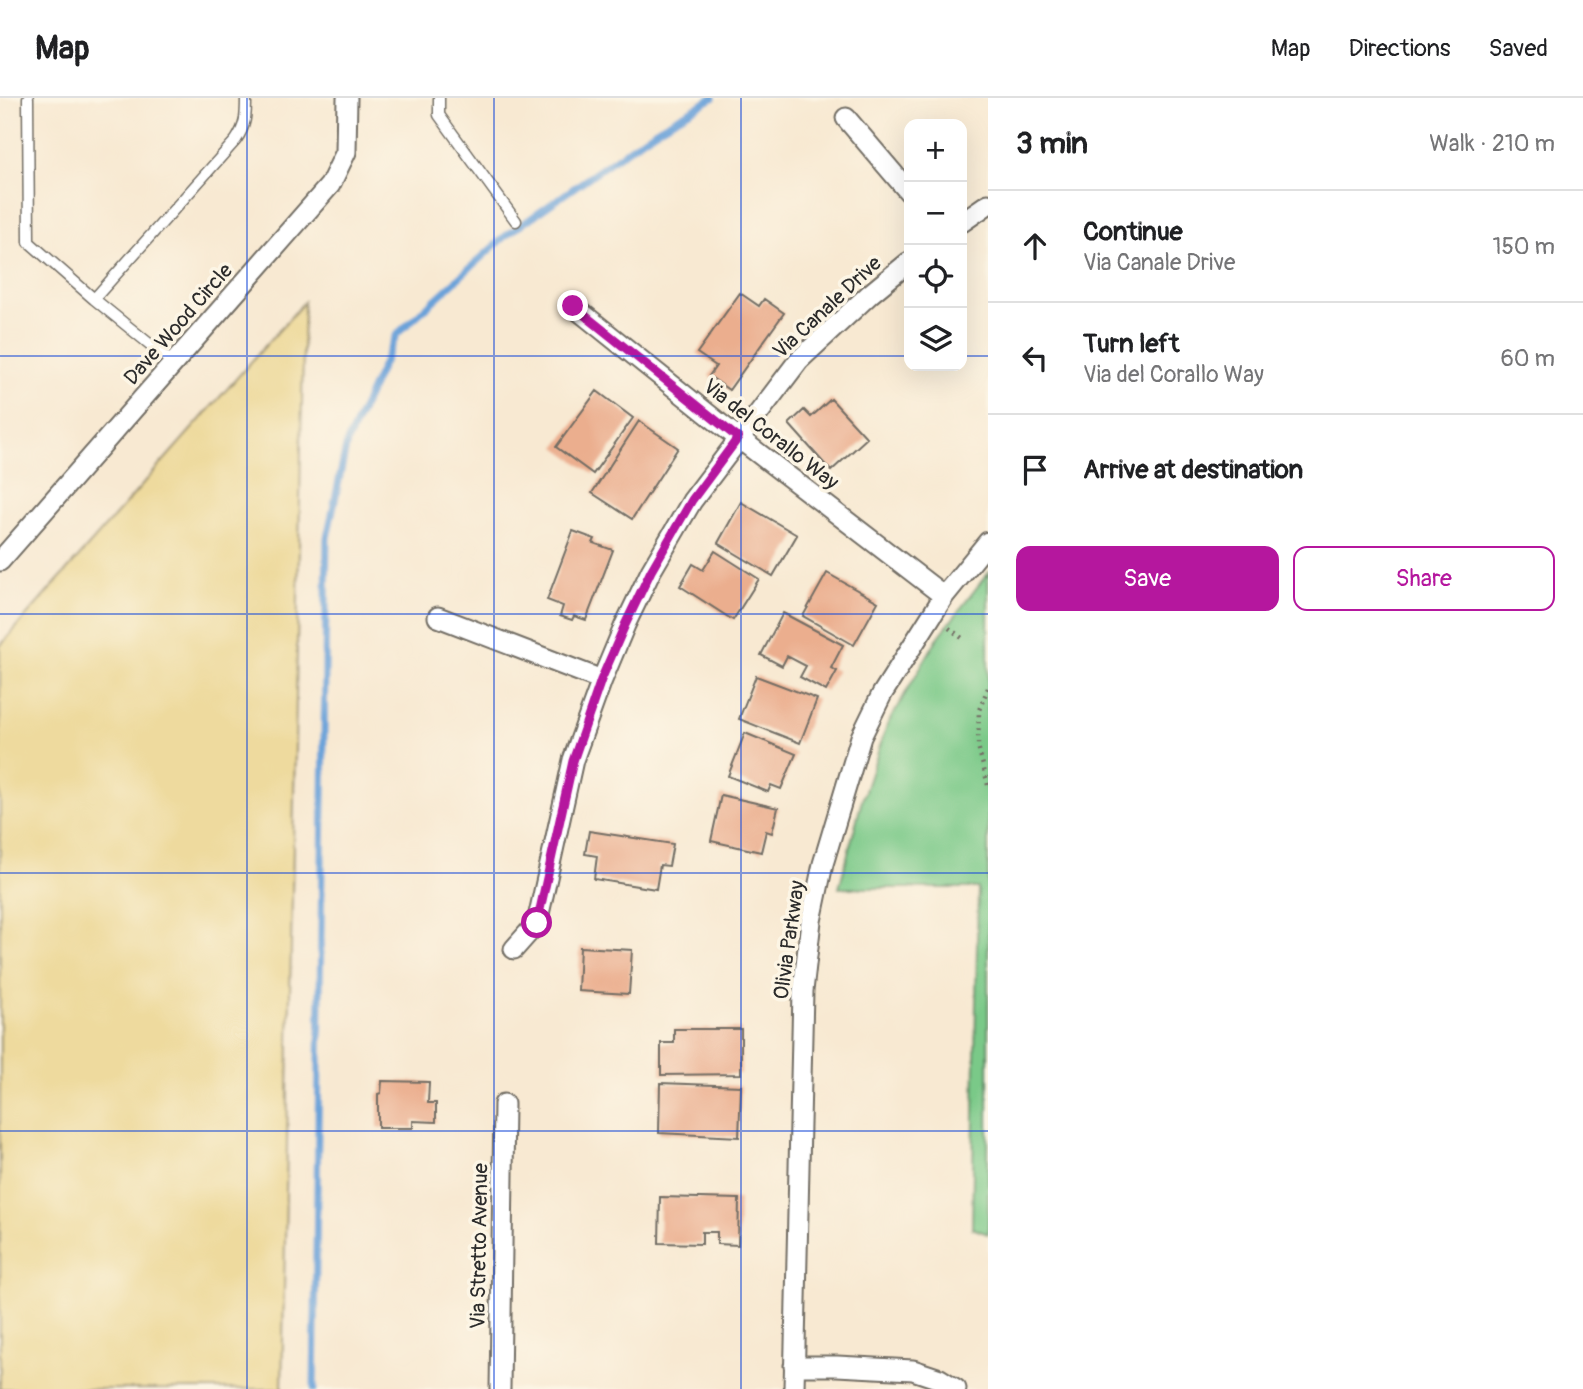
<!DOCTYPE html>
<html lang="en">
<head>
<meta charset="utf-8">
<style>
  body { margin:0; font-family:Pangolin,sans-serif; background:#f2f2f2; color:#202124 }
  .controls { position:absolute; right:21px; top:21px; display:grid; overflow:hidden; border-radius:14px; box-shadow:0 7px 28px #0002 }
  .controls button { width:63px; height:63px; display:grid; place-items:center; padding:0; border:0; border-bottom:2px solid #e0e0e0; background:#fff; color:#202124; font:35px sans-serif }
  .stop { position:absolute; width:21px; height:21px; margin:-16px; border:5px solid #b5179e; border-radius:50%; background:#fff }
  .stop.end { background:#b5179e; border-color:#fff; box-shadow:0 2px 7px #0008 }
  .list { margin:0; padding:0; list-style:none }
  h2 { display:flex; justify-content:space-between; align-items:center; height:91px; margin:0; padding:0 28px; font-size:30px }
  h2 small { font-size:23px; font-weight:400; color:#757577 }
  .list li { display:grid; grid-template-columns:46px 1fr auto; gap:21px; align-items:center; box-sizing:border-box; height:112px; padding:0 28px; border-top:2px solid #e0e0e0 }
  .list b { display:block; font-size:26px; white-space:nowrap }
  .list p { margin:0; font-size:23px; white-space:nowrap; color:#757577 }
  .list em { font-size:23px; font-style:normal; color:#757577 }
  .actions { display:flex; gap:14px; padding:21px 28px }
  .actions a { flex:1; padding:16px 0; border:2px solid #b5179e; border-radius:14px; text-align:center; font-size:24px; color:#b5179e }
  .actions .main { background:#b5179e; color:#fff }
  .icon { flex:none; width:38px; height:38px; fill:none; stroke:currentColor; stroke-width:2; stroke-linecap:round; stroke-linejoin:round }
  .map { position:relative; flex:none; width:988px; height:1291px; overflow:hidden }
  header { display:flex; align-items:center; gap:42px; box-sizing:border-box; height:98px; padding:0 35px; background:#fff; border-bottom:2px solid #e0e0e0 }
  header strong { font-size:33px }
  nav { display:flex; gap:38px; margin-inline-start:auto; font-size:24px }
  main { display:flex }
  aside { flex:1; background:#fff }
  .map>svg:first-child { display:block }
</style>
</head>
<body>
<header>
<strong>Map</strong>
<nav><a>Map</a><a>Directions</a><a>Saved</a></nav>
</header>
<main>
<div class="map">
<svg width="988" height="1291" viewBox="0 0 988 1291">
  <rect width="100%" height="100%" fill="#fcf5e5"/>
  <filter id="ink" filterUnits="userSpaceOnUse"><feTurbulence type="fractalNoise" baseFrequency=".0143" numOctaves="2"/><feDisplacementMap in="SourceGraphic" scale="14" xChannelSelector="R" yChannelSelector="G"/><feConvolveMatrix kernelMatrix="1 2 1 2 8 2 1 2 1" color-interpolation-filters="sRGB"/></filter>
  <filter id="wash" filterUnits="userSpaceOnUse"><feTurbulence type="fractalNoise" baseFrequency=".00686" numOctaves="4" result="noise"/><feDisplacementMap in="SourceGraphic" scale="28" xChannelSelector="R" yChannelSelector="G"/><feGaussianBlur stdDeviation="1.57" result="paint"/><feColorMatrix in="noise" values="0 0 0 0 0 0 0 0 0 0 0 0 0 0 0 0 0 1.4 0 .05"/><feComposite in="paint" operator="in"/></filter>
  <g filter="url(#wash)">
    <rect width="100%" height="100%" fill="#f8e9d2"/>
    <path fill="#7ac988" stroke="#527a5a" stroke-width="2" d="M988,475V1136L972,1130L978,790H839L862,702L887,627L937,541Z"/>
    <path fill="#eeda9e" stroke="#8c8264" stroke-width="2" d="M304,204L282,1291H0V548Z"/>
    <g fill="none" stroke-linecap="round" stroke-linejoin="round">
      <path stroke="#6ba2d9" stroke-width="7" d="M314,1291L327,440L347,344L397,236L504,139L659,30L713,0"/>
    </g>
    <g id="blocks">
      <path fill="#ebae8e" d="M740,195L759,208L764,201L784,215L729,292L709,278L716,268L697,255Z
        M597,293L633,320L593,376L556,349Z
        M831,301L867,340L831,373L789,326L804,312L811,319Z
        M639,323L678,350L632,421L592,395Z
        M741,404L797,437L773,478L718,445Z
        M573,433L595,441L593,445L613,452L586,522L574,518L572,522L560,518L563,508L547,502Z
        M715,453L759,481L733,522L680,488L693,466L703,472Z
        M827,475L878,504L854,547L803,518Z
        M783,515L843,547L831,570L837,573L826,593L800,579L806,568L787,558L782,568L761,557Z
        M756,578L817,601L800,645L739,621Z
        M745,635L796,656L781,691L771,687L768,694L728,678Z
        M721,697L778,710L772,735L766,733L761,754L711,743Z
        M589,733L673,746L669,768L660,767L656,791L594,781L597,758L585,756Z
        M580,849L632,852L629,896L578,893Z
        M674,931H741V976L661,977V945H674Z
        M382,983L429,984L428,1005H436V1024L413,1023V1030H378V996L381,995Z
        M660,985L741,988L739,1039L659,1035Z
        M660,1099L739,1101L738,1147L717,1146V1134H702V1146L659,1145Z"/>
    </g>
  </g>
  <g filter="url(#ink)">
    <use href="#blocks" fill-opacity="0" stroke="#736e65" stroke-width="2"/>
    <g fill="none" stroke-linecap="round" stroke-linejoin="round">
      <g stroke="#736e65" stroke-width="13">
        <path id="service" d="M28,0L29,144L94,201L173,265
          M439,0V17L516,123
          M94,201L236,42C246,27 246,18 246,0"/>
      </g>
      <g stroke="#736e65" stroke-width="23">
        <path id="minor" d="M846,20L909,94
          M962,124L988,106
          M573,208L719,325L944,498
          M0,463L330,87L346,54L347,0
          M438,519L602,582
          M514,851L537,825L573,662L602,582L625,527L651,473L692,403L799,262L870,196L909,164
          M794,1268H837L913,1272L940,1281L956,1291
          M500,1291L504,1006
          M794,1291L803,893L811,823L823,766L861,639L882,596L944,498L988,444"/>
      </g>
      <path stroke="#736e65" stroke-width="4.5" stroke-dasharray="2 5" stroke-linecap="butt" d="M949,530L962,540
        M988,590L979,612L978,648L988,687"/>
      <use href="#service" stroke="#fff" stroke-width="10"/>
      <use href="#minor" stroke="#fff" stroke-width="19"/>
    </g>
  </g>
  <g fill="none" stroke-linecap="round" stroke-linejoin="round" filter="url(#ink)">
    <path stroke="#b5179e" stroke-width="9" d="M537,825L573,663L601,582L625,527L651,473L692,402L738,340L573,208"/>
  </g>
  <path fill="none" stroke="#1d4ed8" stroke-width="2" stroke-opacity="0.55" d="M247,0V1291M494,0V1291M741,0V1291M0,258H909M962,258H988M0,516H988M0,775H988M0,1033H988"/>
  <g text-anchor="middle" stroke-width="7" stroke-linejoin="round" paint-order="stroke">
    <g font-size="21" fill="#2b2b2b" stroke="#fcf5e5">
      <text transform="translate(827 209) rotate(-43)" y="7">Via Canale Drive</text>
      <text transform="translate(178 226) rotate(-49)" y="7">Dave Wood Circle</text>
      <text transform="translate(771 336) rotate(38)" y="7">Via del Corallo Way</text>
      <text transform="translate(789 842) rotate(-82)" y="7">Olivia Parkway</text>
      <text transform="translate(479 1148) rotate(-89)" y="7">Via Stretto Avenue</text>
    </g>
  </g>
</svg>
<div class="controls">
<button>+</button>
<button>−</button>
<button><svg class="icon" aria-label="locate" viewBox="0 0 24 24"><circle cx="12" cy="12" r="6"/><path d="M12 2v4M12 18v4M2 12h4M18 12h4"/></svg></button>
<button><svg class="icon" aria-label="layers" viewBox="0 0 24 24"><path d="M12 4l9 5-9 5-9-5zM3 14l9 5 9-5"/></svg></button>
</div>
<div class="stop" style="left:537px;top:825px"></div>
<div class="stop end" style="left:573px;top:208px"></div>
</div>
<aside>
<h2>3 min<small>Walk · 210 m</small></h2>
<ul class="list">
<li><svg class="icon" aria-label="ahead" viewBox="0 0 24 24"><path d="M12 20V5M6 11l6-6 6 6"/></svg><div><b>Continue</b><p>Via Canale Drive</p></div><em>150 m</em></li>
<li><svg class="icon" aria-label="left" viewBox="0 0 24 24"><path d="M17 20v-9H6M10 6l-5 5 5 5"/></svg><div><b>Turn left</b><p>Via del Corallo Way</p></div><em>60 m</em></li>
<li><svg class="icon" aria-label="arrive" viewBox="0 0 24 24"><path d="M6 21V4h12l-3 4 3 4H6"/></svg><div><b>Arrive at destination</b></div></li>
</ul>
<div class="actions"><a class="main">Save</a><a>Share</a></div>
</aside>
</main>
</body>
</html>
